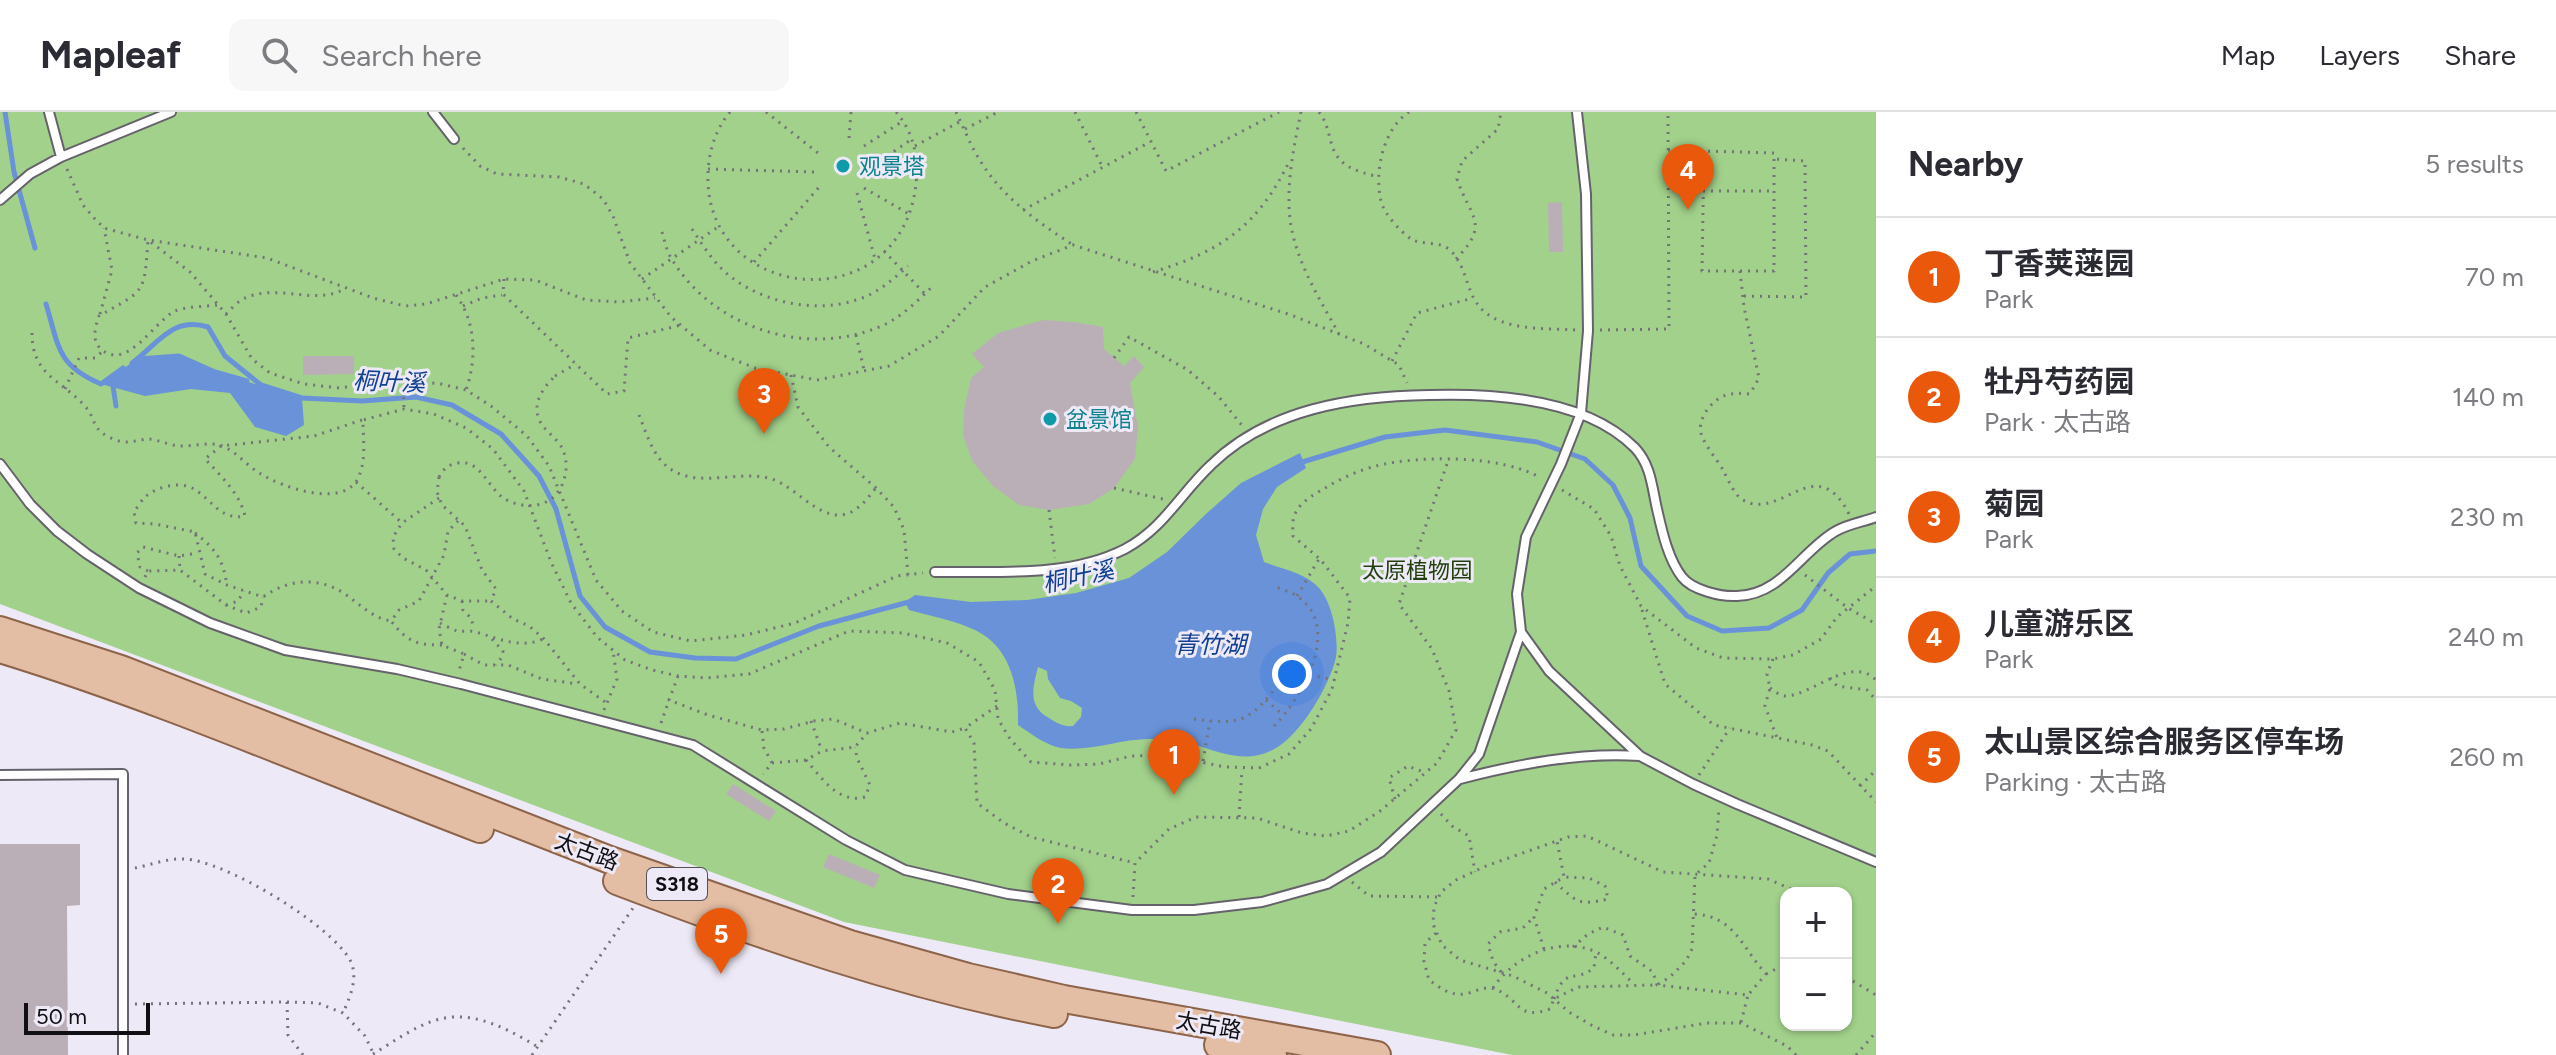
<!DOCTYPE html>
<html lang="en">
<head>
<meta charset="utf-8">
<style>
  body { margin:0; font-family:Figtree,"Noto Sans SC",sans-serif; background:#f7f7f7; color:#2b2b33 }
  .controls { position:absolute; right:24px; bottom:24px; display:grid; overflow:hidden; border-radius:16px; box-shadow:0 2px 6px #0004 }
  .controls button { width:72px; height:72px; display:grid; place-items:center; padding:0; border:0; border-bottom:2px solid #e1e1e2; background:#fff; color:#2b2b33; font:40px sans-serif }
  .scale { position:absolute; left:24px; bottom:20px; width:126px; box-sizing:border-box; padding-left:8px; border:4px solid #100f13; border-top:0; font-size:22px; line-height:28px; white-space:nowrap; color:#100f13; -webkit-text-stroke:6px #eee9f6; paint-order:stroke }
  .you { position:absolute; left:1292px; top:562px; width:28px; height:28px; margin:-20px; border:6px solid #fff; border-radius:50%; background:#1a73e8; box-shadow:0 0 0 12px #1a73e833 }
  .badge { display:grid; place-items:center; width:52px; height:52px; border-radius:50%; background:#ea580c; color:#fff; font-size:26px; font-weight:700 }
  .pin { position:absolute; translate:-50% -66px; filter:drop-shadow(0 2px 4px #0008) }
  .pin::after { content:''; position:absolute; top:42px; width:28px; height:24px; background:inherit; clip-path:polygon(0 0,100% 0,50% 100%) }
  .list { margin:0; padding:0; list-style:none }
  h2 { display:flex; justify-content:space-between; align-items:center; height:104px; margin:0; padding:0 32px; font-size:34px }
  h2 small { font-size:26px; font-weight:400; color:#7c7c81 }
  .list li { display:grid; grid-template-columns:52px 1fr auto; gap:24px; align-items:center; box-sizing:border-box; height:120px; padding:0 32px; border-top:2px solid #e1e1e2 }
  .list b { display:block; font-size:30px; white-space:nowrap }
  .list p { margin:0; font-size:26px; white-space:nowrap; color:#7c7c81 }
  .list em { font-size:26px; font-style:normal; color:#7c7c81 }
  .icon { flex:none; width:44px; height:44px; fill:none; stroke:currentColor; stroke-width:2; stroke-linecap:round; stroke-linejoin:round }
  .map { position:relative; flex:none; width:1876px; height:943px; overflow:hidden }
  header { display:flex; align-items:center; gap:48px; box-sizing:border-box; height:112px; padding:0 40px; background:#fff; border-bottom:2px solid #e1e1e2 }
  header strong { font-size:38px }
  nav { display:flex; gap:44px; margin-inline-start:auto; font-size:28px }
  .search { width:560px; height:72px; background:#f7f7f7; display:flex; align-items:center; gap:20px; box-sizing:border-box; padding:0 28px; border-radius:16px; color:#7c7c81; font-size:30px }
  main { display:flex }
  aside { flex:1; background:#fff }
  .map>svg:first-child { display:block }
</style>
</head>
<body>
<header>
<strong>Mapleaf</strong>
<div class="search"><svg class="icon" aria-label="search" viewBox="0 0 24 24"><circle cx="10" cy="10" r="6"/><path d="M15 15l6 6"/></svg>Search here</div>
<nav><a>Map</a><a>Layers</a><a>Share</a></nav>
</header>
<main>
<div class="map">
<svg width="1876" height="943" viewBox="0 0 1876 943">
  <rect width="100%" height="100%" fill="#eee9f6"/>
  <path fill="#a2d18b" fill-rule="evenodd" d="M0,0H1876V943H1512L844,810L0,492ZM1786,781H1846V913H1786Z"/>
  <path fill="#6992d8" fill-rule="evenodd" d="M179,244L215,260L302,286L304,313L286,324L255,315L230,281L191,277L145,284L101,272L137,247Z
    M1300,341L1306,356L1277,375L1263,397L1256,423L1264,450C1282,457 1306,461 1319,476C1332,490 1339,526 1336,545C1330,573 1301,622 1276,636C1243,655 1214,637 1182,629C1173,627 1161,627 1152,627C1122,626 1091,640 1061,636C1045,633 1030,621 1018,613C1019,578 1012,537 977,519C957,509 931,504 909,498L905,490L915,483L971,490L1027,488L1076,481L1129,466L1167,440L1207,401L1241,371ZM1038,555L1047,559L1048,567L1060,586L1071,589L1082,596L1081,605L1073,614C1063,615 1057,611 1049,606C1027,594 1033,575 1038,555Z"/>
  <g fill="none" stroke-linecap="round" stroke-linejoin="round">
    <path stroke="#6992d8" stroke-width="5" d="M5,0L14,60L35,136
      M46,192C59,234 56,253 101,272L123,256
      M138,247L179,244L215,260L247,269
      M132,251C158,232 172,204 208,215L225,244L261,273L302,286L362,289L416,285L452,293L501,322L539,364L556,397L580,484L605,515L650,540L695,546L736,547L819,514L909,490
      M113,274L116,294
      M1299,351L1385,325L1445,318L1537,330L1585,347L1613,373L1630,406L1641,454L1687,504L1722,519L1769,516L1802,498L1828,461L1850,442L1876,439"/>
  </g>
  <path fill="#bbafb7" d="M1562,90L1563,140H1549L1548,91Z
    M1043,208L1074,210L1103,215L1104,237L1124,254L1134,244L1144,255L1130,271L1138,315L1135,347L1114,376L1089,392L1049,398L1019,393L993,374L973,350L963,324L964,298L971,266L984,255L972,242L998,221Z
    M303,244H354V262L303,263Z
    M733,672L776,699L769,709L726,682Z
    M0,732H80V793L67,794L68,943H0Z
    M829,742L880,763L874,776L823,755Z"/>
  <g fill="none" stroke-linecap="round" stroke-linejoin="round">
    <g stroke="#66626c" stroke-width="12">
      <path id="lane" d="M49,0L61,45
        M433,0L454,27
        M1577,0L1586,82L1588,219L1581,301L1561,352L1526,425L1517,482L1521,520L1549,559L1640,644L1693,672L1737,692L1876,750
        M0,88L30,62L61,45L171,0
        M0,352L30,392L57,419L87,442L139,476L210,511L285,538L397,557L461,572L693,633L846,728L905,758L1008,782L1132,798H1194L1262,790L1327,772L1381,740L1459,667L1479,642L1521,520
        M935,460C997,459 1068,466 1125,437C1164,416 1180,382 1211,353C1268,297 1352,284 1429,283C1495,281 1586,286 1635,336C1651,353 1652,375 1657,397C1662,419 1668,447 1682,465C1692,478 1721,485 1737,484C1782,483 1802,438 1836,419C1848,412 1863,410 1876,405
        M0,663L123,662V943
        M1460,667C1519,652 1579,640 1640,644"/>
    </g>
    <g stroke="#8d644a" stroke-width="30">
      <path id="primary" d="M0,518L121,557L610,748L850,832L968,865L1064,887L1377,943
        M0,537C163,587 320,656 480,717
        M617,769C761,824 902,873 1054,902
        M1218,933L1273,943"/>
    </g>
    <path stroke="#75727a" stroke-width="3" stroke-dasharray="2 6" stroke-linecap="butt" d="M730,0C715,18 709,39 708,61C703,186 887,210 914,85C920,55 917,24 896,0
      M766,0L818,41
      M956,0C964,16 971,35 981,50C1004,87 1038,110 1073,133
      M1075,0L1102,54
      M1136,0L1166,59L1279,0
      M1301,0C1294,34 1286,71 1290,107C1295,148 1319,186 1339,222
      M1319,0C1326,9 1328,19 1331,30C1337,55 1356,59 1379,65
      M1409,0C1383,17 1374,60 1381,89C1384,102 1400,119 1411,127C1423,134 1440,128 1451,139C1471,160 1464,189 1492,205C1517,219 1549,216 1576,218
      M965,17L998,0
      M849,26L851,0
      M864,34L903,9
      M915,34L961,9
      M463,36L480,54L497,62L559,65L584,72L603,87L613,104L630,151L671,205L710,238L755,256L817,268L889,254L939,224L985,175L1032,149L1073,133L1291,203L1364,232L1399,253L1407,271
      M1668,38L1774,41V159H1702L1704,39
      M874,53L912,27
      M67,57L83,93L94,106L104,116L148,128L190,160L226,202L252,247L270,261L304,272L339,276L403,268L441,272L466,278L491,294L527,324L549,354L596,468L622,499L653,520L691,529L746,523L795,511L897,464L923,461
      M708,57L814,60
      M864,76L909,102
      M1703,79H1774
      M857,81L875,147
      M1023,98L1150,30
      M692,117C700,129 708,142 718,153C750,188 811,203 856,188C877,182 892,168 908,154
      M662,120C665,130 667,141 673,149C715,217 807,245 879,215C900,207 917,189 933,174
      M884,139L925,182
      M1456,147C1491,111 1470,106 1457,67L1462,49L1498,17L1501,0
      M754,150L821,73
      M1740,159L1744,195L1759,266L1750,282C1731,280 1719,282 1707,298C1703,304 1699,312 1701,321C1704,333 1717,347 1723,358C1728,367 1734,383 1743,388C1781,410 1816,337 1849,402
      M1153,160C1222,139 1258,114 1290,48
      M504,167L503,182L607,282L624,279L628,226L681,213
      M642,167L718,115
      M456,183C476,210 477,247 466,278
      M1744,184L1806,185L1805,49L1774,47
      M217,193C203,195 185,194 173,200C153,212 127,258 102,238C91,229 95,216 99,204C146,177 144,183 148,128L267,146L373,186L405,194L426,192L504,167L535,168L586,188L619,190L655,186
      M463,194L482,186L502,183
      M100,202L112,158L104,116
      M226,202C231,197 238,189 245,186C278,171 315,194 344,177
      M1600,218L1669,217L1668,0
      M32,221C32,262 59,267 83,292C99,308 88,319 119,329C129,332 140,327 149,327C159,328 169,333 179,334C193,335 208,329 222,334C236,339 248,355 261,362C282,375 340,396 357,368C367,350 363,328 363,308L404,297L434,302L466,316L493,337L524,379L551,450L571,491L597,525L625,548L652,558L678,564L706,566L749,562L849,519L903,521L947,531L979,550L995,578L998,607L1010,627L1031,650L1070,653L1099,652L1131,644L1167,643L1225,655L1259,656L1289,642L1311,617L1332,577L1348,511L1350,486L1321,448L1293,424C1293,418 1292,410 1294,405C1298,391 1313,383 1325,376C1340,367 1359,358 1376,354C1419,343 1502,343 1541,366
      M856,223L864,258
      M1114,246L1129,225L1188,258L1219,285L1244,316
      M1392,249L1417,201L1473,186
      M791,263L798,295L829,335L876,376L894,395L904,418L908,463
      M555,264L576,252
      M403,269L404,297
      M65,277L79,246H95L103,239
      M639,303C648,325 655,353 680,362C708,373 743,358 772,367C795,375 813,401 837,403C855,404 866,388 876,376
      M362,308L314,324L221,334L205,347C221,364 240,382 245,404C220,409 211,386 192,376C179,369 156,375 145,385C141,389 137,396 134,400L136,411L155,412L195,420L205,462L227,473L263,485C287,468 315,464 342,480C359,491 370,505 391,509
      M439,365L437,380L442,393L465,414L482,458L496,477L491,489L513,507L529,514L544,527L580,572L608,592
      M356,370L401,410
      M1114,376L1163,387
      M1562,378L1594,397L1611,424L1620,454L1641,494L1696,536L1723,546L1773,547L1793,543L1821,527L1837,505L1876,474
      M439,386L402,411L393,425L394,437L403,446L426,458L447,483L462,489H491
      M1049,398L1055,446
      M195,421C216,437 223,448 227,473
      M179,444L180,458
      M148,459L140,455L137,441L143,435L179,444L198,441
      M1805,463L1848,496L1876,512
      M145,465L148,459L180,458L226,493L246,501L261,495L263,485
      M447,483L439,517L442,533L464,542L459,559
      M1297,484L1319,447
      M462,489L463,498L471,506L474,517
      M226,493L238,489L244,479
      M1642,498L1665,572L1714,613L1812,633L1828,639L1876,690
      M440,511C445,514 452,517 457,519C463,520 470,518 476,520C499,527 521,537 543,527
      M492,527L503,539L502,545L496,553
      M442,533C416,533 408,530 391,509L399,498L419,489L444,443L448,419L458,409
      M464,542L484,553H508L542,567L578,572
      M1773,547L1767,562L1770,576L1765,594L1777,626
      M1310,563L1334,568
      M678,564L669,588L708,603L762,618L784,617L814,609L833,607L867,621L900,611L952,620L965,616
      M1830,566L1837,574L1867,578L1876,588
      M1770,576C1775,580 1781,584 1787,584C1813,582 1852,543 1876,568
      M1266,588L1284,604
      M997,594L965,616L974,631L977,691L1004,711L1031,725L1135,751
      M604,598L617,567L613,538
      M1194,607C1243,614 1251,608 1281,569
      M811,609L822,639
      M661,611L669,588
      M1274,614C1301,587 1343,516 1298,485C1292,480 1282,478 1275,474
      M762,619L764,636L772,651L763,662
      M806,648C822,666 838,692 865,685L870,673L857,646L855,635
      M1203,649L1210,609
      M772,651L806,648L822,639L855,635L867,621
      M1699,663L1730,616
      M1860,674L1876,658
      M1395,687L1389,666L1408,654L1426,661
      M1441,702L1452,714L1469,724L1475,760
      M1239,705L1242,657
      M135,756C150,753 168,746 184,747C224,748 330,812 350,848C359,865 350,885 343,901
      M1352,770L1369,784L1439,785
      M1555,770C1577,790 1577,794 1608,787L1605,774L1589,766L1564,765
      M1133,785L1135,751L1169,717L1196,705L1257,706L1302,721L1326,724L1349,719L1380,699L1437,651L1456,618L1449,579L1432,537L1399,492L1449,346
      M1436,821L1425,831L1424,849L1429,868C1439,875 1450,884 1464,882C1474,881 1484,873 1495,877C1520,887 1517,909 1550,897L1554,887L1578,875L1657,873L1670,865L1686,849L1692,837L1695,763L1709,751L1717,723L1719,696
      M1573,835L1588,822L1603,815L1623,823L1630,844L1653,860L1657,873L1748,883L1766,862C1742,836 1735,804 1694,802
      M1544,837L1534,805L1544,777L1564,765L1557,729
      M1501,860L1493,849L1488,832L1500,820L1523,816L1534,805
      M1766,862L1786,852
      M1846,865L1876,883
      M1493,876C1513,845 1559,823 1596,840C1610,847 1623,862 1634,872
      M1554,887C1566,853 1573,872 1594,856L1596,840
      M287,890L288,923L303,943
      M135,892L287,890L318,891L343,901L365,924L374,943
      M1741,910L1748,883
      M373,942C395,929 420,910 445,906C478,900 511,919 538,935
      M532,943L633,796
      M1796,943L1787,934L1741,911H1707L1634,923H1613L1593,914L1569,900L1547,881L1513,864L1460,848L1442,833L1433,812L1434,795L1441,780L1456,768L1486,754L1568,725L1587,724L1663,760L1768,767L1800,781
      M1856,943L1876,920"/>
    <use href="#lane" stroke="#fff" stroke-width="8"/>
    <use href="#primary" stroke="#e3bda4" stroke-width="26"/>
    <path stroke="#75727a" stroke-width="3" stroke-dasharray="2 6" stroke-linecap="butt" d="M439,365C443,357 449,352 458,351C481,347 488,377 505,387C517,394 534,396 546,390C565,381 571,353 562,336C557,326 543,318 539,307C532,290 544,275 555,264"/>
  </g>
  <g fill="#0f9aa8" stroke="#eee9f6" stroke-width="3">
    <circle cx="843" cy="54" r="8"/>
    <circle cx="1050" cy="307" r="8"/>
  </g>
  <g text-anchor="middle" stroke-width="6" stroke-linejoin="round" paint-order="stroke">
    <rect fill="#eee9f6" stroke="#535057" stroke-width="2" x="647" y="756" width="60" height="32" rx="6"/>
    <g font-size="20" font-weight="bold" fill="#100f13">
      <text x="677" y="779">S318</text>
    </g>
    <g font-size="22" fill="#0d838f" stroke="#eee9f6" text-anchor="start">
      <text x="859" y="62">观景塔</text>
      <text x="1066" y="315">盆景馆</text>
    </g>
    <g font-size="22" fill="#21400c" stroke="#eee9f6">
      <text x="1417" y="466">太原植物园</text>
    </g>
    <g font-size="22" fill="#100f13" stroke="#eee9f6">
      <text transform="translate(587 739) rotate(21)" y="8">太古路</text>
      <text transform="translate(1209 913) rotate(10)" y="8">太古路</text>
    </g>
    <g font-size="24" font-style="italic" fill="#104092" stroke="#eee9f6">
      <text transform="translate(389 270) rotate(2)" y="8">桐叶溪</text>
      <text transform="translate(1078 465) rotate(-12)" y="8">桐叶溪</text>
      <text x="1210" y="541">青竹湖</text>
    </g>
  </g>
</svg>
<div class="controls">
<button>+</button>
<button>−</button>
</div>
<div class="scale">50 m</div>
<div class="you"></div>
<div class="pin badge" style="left:1174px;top:683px">1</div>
<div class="pin badge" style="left:1058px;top:812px">2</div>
<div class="pin badge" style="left:764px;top:322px">3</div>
<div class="pin badge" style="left:1688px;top:98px">4</div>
<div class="pin badge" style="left:721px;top:862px">5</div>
</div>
<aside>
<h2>Nearby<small>5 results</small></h2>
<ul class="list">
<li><span class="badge">1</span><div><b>丁香荚蒾园</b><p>Park</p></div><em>70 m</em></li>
<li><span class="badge">2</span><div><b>牡丹芍药园</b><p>Park · 太古路</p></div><em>140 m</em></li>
<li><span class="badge">3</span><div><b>菊园</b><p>Park</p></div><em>230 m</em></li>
<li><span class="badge">4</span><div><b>儿童游乐区</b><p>Park</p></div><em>240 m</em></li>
<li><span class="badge">5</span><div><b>太山景区综合服务区停车场</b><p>Parking · 太古路</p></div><em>260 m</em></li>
</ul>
</aside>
</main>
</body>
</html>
